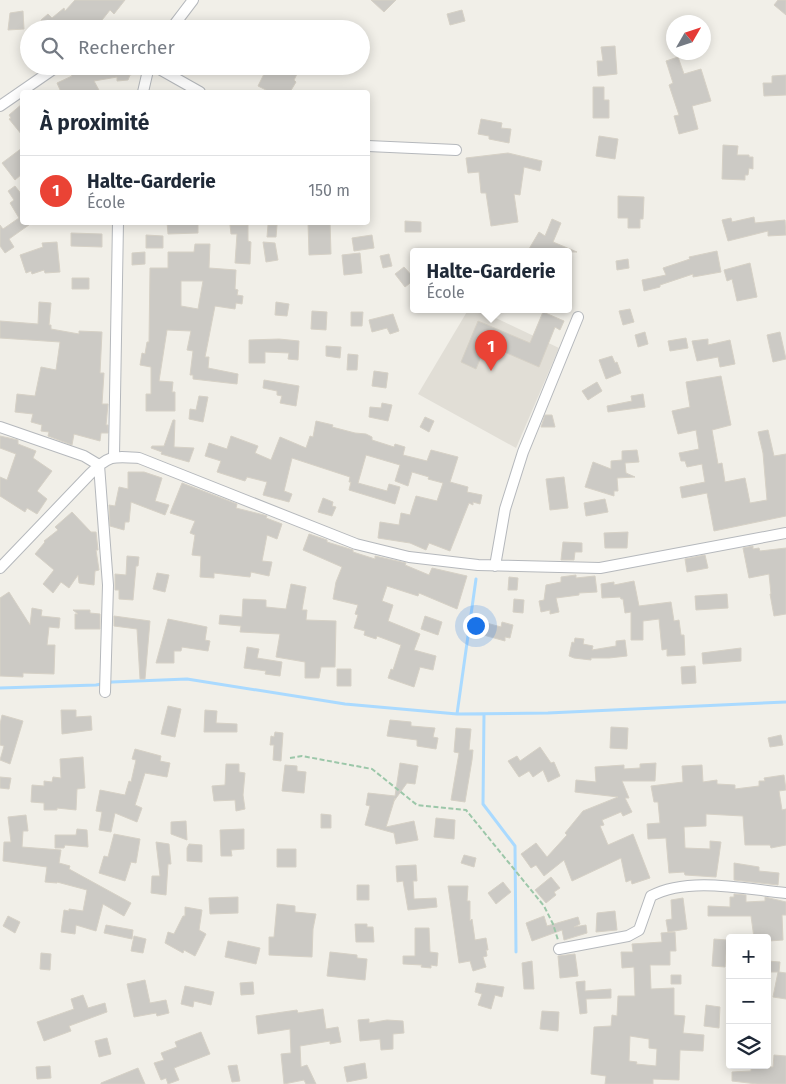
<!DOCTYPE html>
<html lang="fr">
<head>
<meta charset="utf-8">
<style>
  body { margin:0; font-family:"Fira Sans",sans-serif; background:#f6f6f7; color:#1f2937 }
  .controls { position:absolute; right:15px; bottom:15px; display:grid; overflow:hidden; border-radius:5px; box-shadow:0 2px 12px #0003 }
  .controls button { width:45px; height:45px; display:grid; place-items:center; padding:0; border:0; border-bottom:1px solid #e0e1e3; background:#fff; color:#1f2937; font:25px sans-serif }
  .compass { position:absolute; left:666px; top:15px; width:45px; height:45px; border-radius:50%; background:#fff; box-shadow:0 2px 12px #0003; rotate:51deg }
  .you { position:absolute; left:475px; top:625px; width:18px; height:18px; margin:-12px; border:4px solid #fff; border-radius:50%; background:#1a73e8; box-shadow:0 0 0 8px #1a73e833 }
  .badge { display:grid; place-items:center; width:32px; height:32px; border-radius:50%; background:#ea4335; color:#fff; font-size:16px; font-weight:700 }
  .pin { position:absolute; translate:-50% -41px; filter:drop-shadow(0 1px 2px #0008) }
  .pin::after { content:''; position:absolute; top:26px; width:18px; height:15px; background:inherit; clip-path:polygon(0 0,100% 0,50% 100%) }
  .popup { position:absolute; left:410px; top:248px; width:162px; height:65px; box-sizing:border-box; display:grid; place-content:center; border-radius:5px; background:#fff; filter:drop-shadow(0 1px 4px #0005); font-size:16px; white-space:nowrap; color:#747a83 }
  .popup b { font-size:19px; color:#1f2937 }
  .popup::after { content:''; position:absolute; left:50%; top:100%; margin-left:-10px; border:10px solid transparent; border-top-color:#fff }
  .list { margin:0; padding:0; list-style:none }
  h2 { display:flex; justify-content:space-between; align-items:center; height:65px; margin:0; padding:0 20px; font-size:21px }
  h2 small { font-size:16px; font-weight:400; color:#747a83 }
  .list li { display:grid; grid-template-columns:32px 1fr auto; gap:15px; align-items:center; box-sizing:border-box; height:70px; padding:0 20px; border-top:1px solid #e0e1e3 }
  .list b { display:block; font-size:19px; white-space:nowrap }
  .list p { margin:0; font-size:16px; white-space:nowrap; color:#747a83 }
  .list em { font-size:16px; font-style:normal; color:#747a83 }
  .icon { flex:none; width:28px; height:28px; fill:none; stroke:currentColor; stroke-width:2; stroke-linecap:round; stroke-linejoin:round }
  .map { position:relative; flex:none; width:786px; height:1084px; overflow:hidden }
  .search { position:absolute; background:#fff; box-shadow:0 2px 12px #0003; left:20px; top:20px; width:350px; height:55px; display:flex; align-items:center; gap:12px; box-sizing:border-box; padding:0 18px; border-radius:28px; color:#747a83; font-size:19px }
  .panel { position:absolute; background:#fff; box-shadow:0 2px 12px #0003; left:20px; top:90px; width:350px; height:135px; border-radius:5px }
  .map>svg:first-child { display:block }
</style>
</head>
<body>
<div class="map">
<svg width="786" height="1084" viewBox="0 0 786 1084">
  <rect width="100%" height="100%" fill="#f1efe8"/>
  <path fill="#e1ded6" d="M468,310H479L559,348L516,448L418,394Z"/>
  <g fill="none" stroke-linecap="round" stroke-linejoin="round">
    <path stroke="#aadaff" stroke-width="3" d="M0,688L96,685L112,682L187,679L345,704L457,714L548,713L786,702
      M457,714L476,579
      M484,714L483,804L515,846L516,952"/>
  </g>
  <path fill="#cccac5" stroke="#d6d1c6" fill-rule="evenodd" d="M75,0H125L114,14L110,10L95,29H70L63,23L60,29H47L41,20L48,14L52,18L64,8L65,11Z
    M371,0H396L384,12Z
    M778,0H786V15L774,5Z
    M462,10L465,21L450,25L447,14Z
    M23,11L24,29L8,30L10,13Z
    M615,46L617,74L598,76L597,61H603L601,47Z
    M678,57L684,74L701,69L711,101L692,106L698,129L679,134L674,116L679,115L669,85L673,83L666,61Z
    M67,66H133L134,74L130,75L128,80L117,81V77L94,81L100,92H61L57,83L72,76Z
    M251,66H301L294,80L296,82L290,92H270L258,86L264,74Z
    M786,75V95L764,96L763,83H772V76Z
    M593,87H604V100H609V118H593Z
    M22,104V135L9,119L11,118L9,115Z
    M481,119L502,123L501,128L511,129L509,143L489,139V136L478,134Z
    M599,136L618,139L615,159L596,156Z
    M723,145L738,146L737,155H749V157H753V169L749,168L748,175H745V180L722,179Z
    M22,148V174L15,180L2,163Z
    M508,153L542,161L540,171L524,167L520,195L514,194L518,222L491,226L486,193H481L479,172L468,173L466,158Z
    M15,186L22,195V222H33L9,239L14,247L5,253L0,246V225L3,229L19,218L10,203L14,200L8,191Z
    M618,196L644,197L643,219H640V228H628V218H618Z
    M754,217L755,223L785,220L786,235L768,236V231L728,241L722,220L731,218L732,222Z
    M552,219L561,223L553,242L577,252H534L529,249L539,232L545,236Z
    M405,221L421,222V232H405Z
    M167,222H198V233L168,234Z
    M308,222H330L331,254L309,255Z
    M230,225H248V241L251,242L250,264L235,263L237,234H231Z
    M268,225H277L276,237H267Z
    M71,233L102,234V247L71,246Z
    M146,235L163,236V248H146Z
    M372,235L374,248L354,251L352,238Z
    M57,242L60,272L45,273L44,270L32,274L31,271L26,273L20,255L43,247L42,243Z
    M263,242L275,243L278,260L266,262Z
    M195,244H210L209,268L236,270L235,289L238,290L237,295L243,296L242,304L236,303L235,309L215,306L205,357H209L208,368L238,374L237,384L193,379V375H190L193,351L187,350L191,331L167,330L159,381L173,382L172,392H175V411H146V394H151V367L140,365L142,353L145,354L147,342H149L150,268H168V252H194ZM181,281H203L198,309L181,306Z
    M717,251L721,272L693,277V274L660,285V287L644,291L642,280L666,275L663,268L690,259L689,257Z
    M145,252V264L132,265V253Z
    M360,253L362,273L344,275L342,255Z
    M389,254L392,266L383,268L380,256Z
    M628,259L629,268L617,270L616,261Z
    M750,263L757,297L737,301L732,279L727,281L724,270Z
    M404,267L414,278V280L405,287L395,274Z
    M72,278H89V289H72Z
    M39,302L51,303L49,325H51V329L79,334V331L102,332L100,373H104L102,404H108L106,425H108V433H101L100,441L74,434L72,445L48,436L49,432L41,431L42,425L31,422L33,414L15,412L17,394L35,396L41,367L56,370L60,342L0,338V321L38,324Z
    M276,302L289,304L287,316L275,315Z
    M630,309L634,322L623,325L619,311Z
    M312,311L327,312L326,330L311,329Z
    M351,312H363L362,326H351Z
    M543,312L564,321L560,330L555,327L539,367L486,344L476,369L461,362L478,321L530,343Z
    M393,314L399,331L390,334L387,328L372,332L369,320Z
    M645,332L648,344L638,347L635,335Z
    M780,332L786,359L773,362L767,335Z
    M686,338L688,348L670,351L668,341Z
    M279,339L299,341L298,360L288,359L289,353L265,352V363H249V340Z
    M708,339V345L730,340L735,364L720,367L718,357L697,361L692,341Z
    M326,346L341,347L340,358L326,356Z
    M348,354L358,355L357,370H347Z
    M612,356L615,363L617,362L621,373L606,379L599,360Z
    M374,371L388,373L386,388L372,386Z
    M721,376L731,425L712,430L718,464L722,463L725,482L745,478L750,503L767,500L763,453L758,432L768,430L774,456L786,454V516L714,531L707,493L682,498L680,487L705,482L702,464L687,467L685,461H681L679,453L699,449L696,430L678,434L672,411L690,407L686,382Z
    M264,380L299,386L296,406L280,403L282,396L277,395V391L263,388Z
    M597,382L602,391L588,400L582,391Z
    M643,394L645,407L608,412L607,406L632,401L631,396Z
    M199,396L208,397L203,422L189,419L190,409L196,410Z
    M382,403L392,405L388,421L369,417L370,407L381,408Z
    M545,415H552L555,427H541Z
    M425,417L434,421L429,432L420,427Z
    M173,420H175L174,447L194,448L189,462L161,454L162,452L151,448L152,446H164Z
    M316,421L333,425L332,427L355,433L366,434L372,437V440L394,447L395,444L405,447L403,455L427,461L431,450L458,457L450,482L468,487L467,492L482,495L480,504L473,502V505L469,503L450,551L429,543L426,550L410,543L378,538L380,522L399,525L401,513L410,515L416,496L437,501L443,483L428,479L429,477L412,472L408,486L395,481L400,465L366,455L358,483L387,491L389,484L400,487L395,504L349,490L351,482H349L350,477L292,458L284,491L292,494L289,502L263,495L267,482L247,477L245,481L217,472L221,461L205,456L209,443L227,449L231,436L258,446L255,453L271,460L280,437L306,448L310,436L313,437Z
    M0,436L18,440V444L36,451L33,458L52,471L37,491L47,499L37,514L27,508L25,512L0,496V477L7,480L16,454L0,448Z
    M637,450L639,462L625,463L626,473L635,477L617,478L618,491H614V496L585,487L593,462L611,469V461L622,460V451Z
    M128,472H144L162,478L155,501L169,505L165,515L131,502L129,522H125L124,530L110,526L109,505L115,506L119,487L128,489Z
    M564,477L568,508L550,510L546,479Z
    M182,483L237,504L236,508L264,515L267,516L266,518L282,524L277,539L267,535L262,561L272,562L269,576L251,572L250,577L214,573V578L200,577L201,556L192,555L195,535L190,533L195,521L170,513Z
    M323,498L333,502L332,506L336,507L332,516L318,512Z
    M605,499L608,512L586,516L584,503Z
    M72,512L91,532H96L98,550H96L99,570L95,571L94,585L79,583L78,575L69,588L61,582L53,593L43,584L54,570L35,554L45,542L44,541L58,530L55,527Z
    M628,532L627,548H605L604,533Z
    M309,534L327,540V542L353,550V552L375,559V556L406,563L405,565L429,575L432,568L467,576L457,609L419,593L418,596L387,586L382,601L393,605L388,621L420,634L414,650L436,656L433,670L420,667L414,687L388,678L391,669L393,670L401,645L377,636L376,639L364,635L365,631L354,628L358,615L355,614L358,605L333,599L336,582L342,567L303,550Z
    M563,542L582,543V552H575L574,560H561Z
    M753,546V549L759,548L760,551L786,548V614L774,616L770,594H771L769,574L749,578L743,548Z
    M705,555L708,568L687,572L685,559Z
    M127,556L139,557L138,566H136L133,600L119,599V590H115V574L126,575Z
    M157,573L169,575L165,592L153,589Z
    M576,575V578L595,576L597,592L579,593V595L556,598L559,612L550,614V610L541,612L539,601L544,600L546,585L561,582V577Z
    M509,577L518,578L517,590H508Z
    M634,581L639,606L671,602L674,621L679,620L681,635H684L685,655L667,656V649L662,650L659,619L643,621V640H631V612L625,613L623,599H621L620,597L602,598L601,584L614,582V585Z
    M291,584L306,587L302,610H307L306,620L336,621L335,667H321L319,678H305V662L276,657L280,634L240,632L241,626L219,624L220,615L242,617L243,599L266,600V607L286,609Z
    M9,592L30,625L32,608L42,610L41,616L60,618L59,628L49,627L47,645H55L54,674L23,673V677L0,676V598Z
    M727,594L728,608L696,610L695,596Z
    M514,599L524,600L523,613L513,612Z
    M73,610H90V613L100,614V629H75V614H78Z
    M114,616L150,621L145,679H140L137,629L114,626Z
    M425,616L442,622L438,635L421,629Z
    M168,619L207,627L205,640L210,641L208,651L182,647L181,651H174V663H156Z
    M483,622L501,627L502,622L513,625L510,638L505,637V641L480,634Z
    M575,638L584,639L583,644L593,646L592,650L616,646V641L625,640L627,656L609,658H591V660L574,658L569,656L572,642L574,643Z
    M247,647L259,649L257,658L282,662L280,676L265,674L266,671L244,668Z
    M741,648V661L703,664L702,653Z
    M695,666L696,683L682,684L681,667Z
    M337,669H351V686H337Z
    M168,706L181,709L175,737L161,734Z
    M61,710H76V717L91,716L92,730L62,734Z
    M205,710L217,711L216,723L237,724V732H204Z
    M2,715L23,721L10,764L0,760L4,746L0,745V724Z
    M390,720L411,722V726L435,728L433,737L438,738L436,749L417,746V740L387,736Z
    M611,727L628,728L627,749L610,748Z
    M456,728L471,729L469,750H473L472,760L465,802L451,800L459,753L454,752Z
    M275,732L283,733L281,761L273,760L274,745H270L271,736L274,737Z
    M781,735L783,745L770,747L768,738Z
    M540,747L551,763L554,762L560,776L548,782L543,770L533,777L529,771L519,777L508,761L517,756L520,761Z
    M135,749L161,756L160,761L170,763L167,777L145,773L135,805L142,808L137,822L115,813L111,832L99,830L102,812L96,811L100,790L125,795L129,781L131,782L136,760L132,759Z
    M83,757L85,788L77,789L76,810L57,808V810H44V803L31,802L32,785L44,786V781L52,782L53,777L61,778L60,759Z
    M400,763L418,766L415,784L407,783L394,801L395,798L386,827L414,821L418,840L396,844L394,833L365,825L370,806L366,805L368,793L395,796Z
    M656,763L655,781H622L629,798H625L632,812L623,816L621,812L602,820L604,825L600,826L608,845L633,834L650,878L632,884L631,880L626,882L621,858L572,881L564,860L544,876L536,865L531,868L521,854L536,843L547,857L567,835L565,833L583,811L618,797L575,792L576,780L596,782L595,767L624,765V769L640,768V764Z
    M226,764H239V772L245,773L243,795L245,809L236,811L235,800L214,801L212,786L225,785Z
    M285,765L297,766V771L306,772L304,793L282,791Z
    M702,765L703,782L717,780V784L735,785V789L759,786V781H765L764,778L784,775L786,790L779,791L782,810L786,809V845L771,848L770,845H745L743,816L706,814V826L684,827L685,848L710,849V841L721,842L716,877L685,875L684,872L669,873L666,838L648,839L647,824L660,823L658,802H654L651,786L683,782L682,766Z
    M0,777L11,778L9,789L0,788Z
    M321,814L331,815V828H321Z
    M26,815L28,831H23L22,847L61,850L59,863L70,866L69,869L131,903L124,916L103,904L96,931L76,925L75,934L61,932L64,910L69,911V909L83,911L87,890L57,882V883L45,882L47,867L3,861L4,842H11L8,817Z
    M436,818L455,820L454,839L434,837Z
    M186,821L187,840L171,834V822Z
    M77,829L87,830L88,847L65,845L64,848H55V835H76Z
    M244,829V849L231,850L232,856H221L220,830Z
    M114,834L140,839L136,863L131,862L125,881L99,873L104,856L108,857Z
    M156,842L169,844L171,864H168L166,895L151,893L152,876H160Z
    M189,844L202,845V862L187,861V848Z
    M277,849H296V867H277Z
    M464,855L476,858L474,867L461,863Z
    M734,863L759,867V871L779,873L778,885L734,880Z
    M416,865L417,881H413L414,899L436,898L437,907L408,910L403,881L397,882L396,866Z
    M551,877L560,888L554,892L556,895L546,903L535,890Z
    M503,882L511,892L496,904L488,893Z
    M357,885H369V900H357Z
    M448,886H468L467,901H470V921L472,919L475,940L486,938L488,950H486L487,956L483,957L486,967L473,971L470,961L459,963Z
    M734,894L746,895V902L765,901V897L786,902V915H782L783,940L769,941L768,938H754L751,916H708V906L730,907V897H734Z
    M238,897V913L210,914L209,898Z
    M683,898L687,929L668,932L666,920L672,919L671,900Z
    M277,904L295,906V912L316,914L313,929L312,957L269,955V937H274Z
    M185,907L202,910L199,930L206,934L195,956L184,950L183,953L165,943L168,932L174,934L183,916H185Z
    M615,911L617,930L596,932L597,913Z
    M8,916L20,922L15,933L3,926Z
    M544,916L547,926L578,917L580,924L574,927L586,925L587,933L564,940L562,930L532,941L526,923Z
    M355,924H367V927H373L374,942H356Z
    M106,925L133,930L132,939L104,933Z
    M415,928H429L430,952L438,953L437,966L431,965V968L421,967L422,965L403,964V956H415Z
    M675,932L676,951H670V965H650L651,989L674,988V1015L685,1016L683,1033L704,1035L703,1051L680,1050L679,1080L653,1079V1084H605L606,1076L591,1074L594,1027L611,1026L612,1015L617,1016L618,996H635L634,967L622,968L621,952H633L632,944L662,942L661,933ZM630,1036L649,1039V1048L657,1049L656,1066L636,1064L637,1062L629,1061Z
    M134,936L146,939L143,953L131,951Z
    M714,939L727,940L725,967L712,966Z
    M228,941L260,948L256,964L225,957Z
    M330,952L357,955V958L367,959L365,980L327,976Z
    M41,953L51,954L50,970L40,969Z
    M575,954L578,976L560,978L558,956Z
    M532,961L534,989H524L522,963Z
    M767,961L780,962L779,972L786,973V999L773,997L778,972H767Z
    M671,975H681V984H671Z
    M145,980L150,1003L166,1000L169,1013L157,1016L156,1013L134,1017L127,984Z
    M585,981V991L611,989V998L586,999L587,1013L580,1014L576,982Z
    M253,982L254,994L241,995L240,983Z
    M477,983L504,987L502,997L495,995L491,1009L478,1005L482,994L475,992Z
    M185,986L214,992L211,1005L194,1001L193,1007L181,1004Z
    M83,995L88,1008L105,1003L107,1012L69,1026L71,1031L44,1041L37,1022L74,1009L71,999Z
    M706,1005L720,1007L719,1028L704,1026Z
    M323,1009L326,1029L338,1027L341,1042L330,1044V1041L300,1046L301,1067L307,1065L316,1084H306L304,1080L284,1084L281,1054L291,1053L290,1029L258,1034L256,1016L297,1010L298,1013Z
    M542,1011L559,1012L558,1031L540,1029Z
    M369,1019V1023L387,1020L403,1021L404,1033L393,1034V1049L381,1050L380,1039L360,1041L358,1020Z
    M201,1032L210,1054L174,1068L179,1080L168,1084L166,1078L161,1080L154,1063L164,1060L161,1053L177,1047L175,1042Z
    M107,1038L111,1054L99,1057L95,1041Z
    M774,1055L786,1056V1084H757L732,1081V1072L751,1071V1066L773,1067Z
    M365,1063L367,1078L347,1082L344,1067Z
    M237,1065L240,1081L232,1082L228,1066Z
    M50,1066L51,1078L37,1079L36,1067Z
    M138,1068L145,1084H101V1083Z"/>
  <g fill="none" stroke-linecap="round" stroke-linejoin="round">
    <g stroke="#b5b8bc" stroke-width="12">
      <path id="street" d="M171,29L193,0
        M154,66L200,92
        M143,92L149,66
        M0,106L58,66
        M368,146L456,150
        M0,427L84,456L99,465L108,585L105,692
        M114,456L118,222
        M495,566L505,509L523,452L578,317
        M0,568L90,474C109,455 113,456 139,458L356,544L409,557L478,565L600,568L786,533
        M559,949L628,936L639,930L651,896C688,876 745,889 786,893"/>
    </g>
    <path stroke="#9cc7a9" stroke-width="2" stroke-dasharray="5 2.5" stroke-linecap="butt" d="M290,758L302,756L372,769L417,805L466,810L544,906L553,924L558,940"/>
    <use href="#street" stroke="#fff" stroke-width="10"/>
  </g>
</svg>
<div class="controls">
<button>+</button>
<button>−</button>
<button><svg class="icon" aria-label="layers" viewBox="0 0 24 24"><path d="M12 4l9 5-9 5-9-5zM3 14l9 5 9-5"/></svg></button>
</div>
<svg class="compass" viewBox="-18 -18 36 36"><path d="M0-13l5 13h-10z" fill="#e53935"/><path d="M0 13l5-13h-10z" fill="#747a83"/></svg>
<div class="you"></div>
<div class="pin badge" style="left:491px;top:371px">1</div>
<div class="popup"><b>Halte-Garderie</b>École</div>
<div class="search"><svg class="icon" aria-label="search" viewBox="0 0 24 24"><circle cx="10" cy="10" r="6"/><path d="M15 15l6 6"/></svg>Rechercher</div>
<section class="panel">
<h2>À proximité<small></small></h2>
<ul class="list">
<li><span class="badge">1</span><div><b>Halte-Garderie</b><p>École</p></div><em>150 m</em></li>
</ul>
</section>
</div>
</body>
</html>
